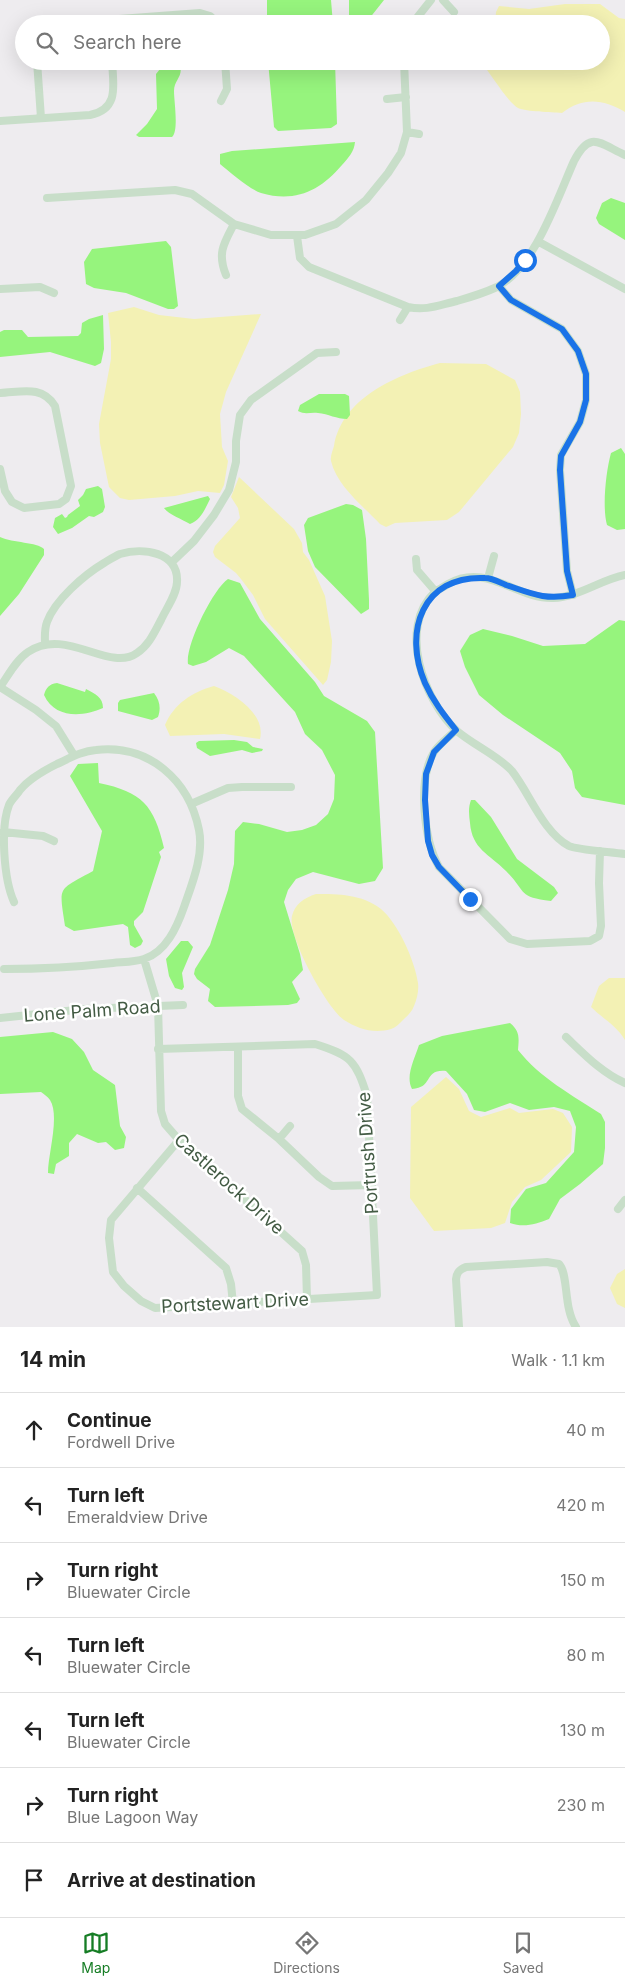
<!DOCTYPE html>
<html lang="en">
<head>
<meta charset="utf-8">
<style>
  body { margin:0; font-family:Inter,sans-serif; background:#f6f6f6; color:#222 }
  .stop { position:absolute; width:15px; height:15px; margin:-11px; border:4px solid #1a73e8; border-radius:50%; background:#fff }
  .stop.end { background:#1a73e8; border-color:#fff; box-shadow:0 1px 5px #0008 }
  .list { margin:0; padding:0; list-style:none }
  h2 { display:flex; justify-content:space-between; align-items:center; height:65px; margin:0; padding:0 20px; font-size:21px }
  h2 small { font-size:16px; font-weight:400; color:#767676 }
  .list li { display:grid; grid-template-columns:32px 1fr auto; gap:15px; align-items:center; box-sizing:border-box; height:75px; padding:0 20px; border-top:1px solid #e0e0e0 }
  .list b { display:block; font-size:19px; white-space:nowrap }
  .list p { margin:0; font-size:16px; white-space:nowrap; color:#767676 }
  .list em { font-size:16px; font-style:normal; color:#767676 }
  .icon { flex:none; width:28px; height:28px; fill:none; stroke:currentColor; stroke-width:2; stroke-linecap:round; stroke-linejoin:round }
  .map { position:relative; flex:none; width:625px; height:1327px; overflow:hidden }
  .search { position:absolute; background:#fff; box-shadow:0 5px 20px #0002; left:15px; right:15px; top:15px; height:55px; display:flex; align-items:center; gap:12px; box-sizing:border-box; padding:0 18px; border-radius:28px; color:#767676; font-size:19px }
  .sheet { height:590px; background:#fff }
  nav { display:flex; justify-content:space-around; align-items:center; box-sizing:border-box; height:70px; border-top:1px solid #e0e0e0; background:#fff; font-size:14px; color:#767676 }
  nav a { display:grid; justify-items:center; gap:2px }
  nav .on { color:#167d25 }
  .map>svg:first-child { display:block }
</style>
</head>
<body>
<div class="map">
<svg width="625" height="1327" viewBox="0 0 625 1327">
  <rect width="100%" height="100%" fill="#eeecef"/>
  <path fill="#f3f1b4" d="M565,4H600L619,18L625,19V112C603,99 583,97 562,113C551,112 527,112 518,108C508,103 490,72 480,61H601V24H495L496,12L499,6L529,9Z
    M134,307L159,315L194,319L261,314L226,392L220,414L222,447L228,461L224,485L220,493L198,491L175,496L129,500L120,498L109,487L100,443L99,424L111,359V342L108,313Z
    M440,363L486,364L515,380L520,392L521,414L519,433L513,447L459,512L447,520L395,523L386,527L380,524C363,506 337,486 331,461C330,456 333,450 334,446C342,397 399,374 440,363Z
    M239,477L294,529L302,543L303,552L309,560L325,596L332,641L331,662L327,680L323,685L265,619L253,595L241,579L236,573L215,557L213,552L215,546L240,518L238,508L231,497Z
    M214,686C235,694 266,714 260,739L224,734L170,736L165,725C174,704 192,692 214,686Z
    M316,894C339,894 361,894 381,909C398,923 415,961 418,983C419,990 417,999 414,1006C412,1012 407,1016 403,1020C399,1024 395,1028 391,1029C374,1034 358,1029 344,1020C327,1008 287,936 292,916C295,904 304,898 316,894Z
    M609,978H625V1040C617,1026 602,1018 591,1007L599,986Z
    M446,1077L459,1089L469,1111L481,1117L510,1108L519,1113L553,1109L563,1113L572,1127L571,1152L541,1180L525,1187L512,1202L505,1223L491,1228L434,1231L410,1198L411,1107Z
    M625,1269V1308L617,1304L610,1288L617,1274Z"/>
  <path fill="#96f47d" d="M267,0H331L333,24H267Z
    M349,0H384L365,24H349Z
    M155,61H179C185,77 174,79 174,91C174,101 179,131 172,137H139L136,135L147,124L157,109L156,74L160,69L159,67L155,64Z
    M268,61H335L337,124L331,128L278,131L274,127Z
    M355,142C354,152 349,157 342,165C320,191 295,203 261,193C249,189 230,172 220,164V154L232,151Z
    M611,198L625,203V240L599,224L596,218L602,203Z
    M166,241L171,247L178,306L174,309H168L126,293L94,288L86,284L84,262L92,249Z
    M103,315L104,349L101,363L95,366L50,352L0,357V332L4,330H22L28,337L78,336L81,333L82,323L89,319Z
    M319,394H345L349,396L350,415L347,419C337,419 328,414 318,413C310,412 305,415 298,411L300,405Z
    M621,448L625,454V529L617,530L607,525C602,507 606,471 611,453Z
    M98,486L102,489L105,507L103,512L94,517L89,516L72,528L58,534L53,527L55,518L62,514L65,518L67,517L68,515L80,506L78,500L83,495L86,489Z
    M208,496L210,499C205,509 201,520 190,524C182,519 169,515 164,508Z
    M346,504L353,505L362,510L366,539L369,600V609L361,614L315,567L308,551L304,525L308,518Z
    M0,537C13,543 37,542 44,549V555L19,594L0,616Z
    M228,579L240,583L260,619L315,682L324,696L367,721L375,732L383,868L375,881L359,884L313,872L296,879L288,890L284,902L300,954L303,970L292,982L300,999L297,1003L288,1005L215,1007L208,1001L210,989L197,979L194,974L195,969L210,945L228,890L234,864L235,831L243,822L259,824L287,832L302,830L316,825L328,814L334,799L335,775L322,750L305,734L295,712L244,656L229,648L206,662L193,666L188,664C185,646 213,589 228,579Z
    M619,620L625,621V805L582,797L575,788L572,771L560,753L503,715L479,695L465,667L460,651L470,635L483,629L512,636L543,646L585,644Z
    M57,683L85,692L86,689C95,694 103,697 103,708C83,717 55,719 44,695C46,688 49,684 57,683Z
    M154,693C160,701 161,708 158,717L152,720L118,711V703L120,700Z
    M234,740L247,742L253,747L263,749L262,751L252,753L242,750L210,756L197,748L196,743L199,741Z
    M98,763L99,783C142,792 154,805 164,848L159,852L161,857L143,912L134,921V925L143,941L141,945L135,948L130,945L128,927L123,924L74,931L65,926C59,885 57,891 93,871L102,831L70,776L78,764Z
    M471,800H475L491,817L517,859L554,887L558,893L551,901C517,897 527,892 506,871C489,854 472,849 470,823C469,815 468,808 471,800Z
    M181,941H188L193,947L182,973L184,987L182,990L175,988L169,976L166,959Z
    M510,1023C520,1031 519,1038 518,1050C540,1078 572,1095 601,1114L605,1122V1148L603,1164L580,1184L560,1199L549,1219C536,1224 524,1228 510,1223L511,1209L526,1189L546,1183L574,1152L576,1127L570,1111L554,1107L529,1110L510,1103L485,1112L474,1110L467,1094L446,1071C423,1069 434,1088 412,1089C405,1076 415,1058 419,1045L442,1036Z
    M53,1032L72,1039L84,1052L93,1070L115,1085L120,1126L126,1137L124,1148L115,1150L106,1142L98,1143L77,1134L69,1143V1156L56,1164L54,1174L48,1173C48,1154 60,1116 50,1100C48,1097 44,1094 41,1092L0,1094V1037Z"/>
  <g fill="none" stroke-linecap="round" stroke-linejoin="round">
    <path stroke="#c8dec9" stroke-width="8" d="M443,0L454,12
      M52,24L200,13L210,16L219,24
      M412,24L431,0
      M37,61L41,118
      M387,99L406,97
      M221,101L227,89L225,61
      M0,121L90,115C120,109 113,84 112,61
      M407,132L419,134
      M47,198L175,190L192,194L234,224L271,235H305L336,224L366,200L388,173L401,153L407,132L404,61
      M297,236L300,258L309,267L408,307C426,311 439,305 457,301C471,297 484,293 497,287C535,267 557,199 574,161C590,130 599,143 625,155
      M539,242L625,289
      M226,275C217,253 224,243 234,224
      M499,286L511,300L562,329L578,351L586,374V400L580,422L561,455L560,470L567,571L573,595
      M0,289L40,287L54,293
      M400,320L408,307
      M0,393C22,392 42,385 55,406L71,486L66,499L59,504L24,508L12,502L5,491L0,469
      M416,559L417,570L436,592
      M172,562L194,541L214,515L229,490L236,462V441L240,415L251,400L317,353L336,352
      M625,575C600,580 579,597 553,598C516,599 487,562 448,584C444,587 439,589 435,592C397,628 424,701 457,731C472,744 500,757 512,771C530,794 543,832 569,846C577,850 613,852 625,854
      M488,578L494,556
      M0,687C8,676 16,660 28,652C66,626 109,673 137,653C149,645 154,633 161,620C166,609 177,594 177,582C179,552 143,547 120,554C115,556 109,560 104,563C84,575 55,600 47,622C44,630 45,637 45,645
      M0,687L36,710L56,726L74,755
      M456,730C449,737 439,744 434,752C417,780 424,840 439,867L510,939L527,944L590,941L599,936L601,926L599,883L600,851
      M191,804L228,788L242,787H291
      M3,832L43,836L54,841
      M144,959L158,1006L161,1111L165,1124L179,1140L302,1251L306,1265L307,1299
      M4,969C40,969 77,967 113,963C123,962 135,962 144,959C166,952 177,927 184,907C192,884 204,855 199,830C189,780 149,744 96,750C82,751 70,758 57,764C45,770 29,779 20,790C17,795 11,800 9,805C0,828 4,880 14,902
      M0,1018L85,1009L183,1005
      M566,1037C584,1054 602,1073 625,1083
      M238,1047V1096L242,1109L279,1139L319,1177L332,1186L372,1185
      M158,1049L315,1044C351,1055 356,1061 367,1096L377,1295L155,1308L141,1301L124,1286L113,1272L109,1238L111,1220L179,1140
      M279,1139L290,1126
      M137,1188L226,1268L231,1284L233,1304
      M618,1209L625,1200
      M459,1327L456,1279C457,1272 459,1270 466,1267L547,1262L559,1264C569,1275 563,1308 576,1327"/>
  </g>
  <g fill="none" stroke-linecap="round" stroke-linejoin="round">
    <path stroke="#1a73e8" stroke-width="6" d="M470,899L439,867L432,855L428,841L425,800L426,774L434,752L456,730C444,715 433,701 425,683C403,632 422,575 485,578C492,578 499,582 506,585C533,594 544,600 573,595L567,571L560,470L561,456L580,422L586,400V374L578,351L562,329L511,300L499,286L516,271L525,260"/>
  </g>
  <g text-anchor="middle" stroke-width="5" stroke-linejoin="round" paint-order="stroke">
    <g font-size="18" fill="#435b44" stroke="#fff">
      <text transform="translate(92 1011) rotate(-4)" y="6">Lone Palm Road</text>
      <text transform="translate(368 1153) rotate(-94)" y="6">Portrush Drive</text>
      <text transform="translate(229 1184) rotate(42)" y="6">Castlerock Drive</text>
      <text transform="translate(235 1303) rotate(-3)" y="6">Portstewart Drive</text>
    </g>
  </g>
</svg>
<div class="stop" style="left:525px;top:260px"></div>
<div class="stop end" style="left:470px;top:899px"></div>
<div class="search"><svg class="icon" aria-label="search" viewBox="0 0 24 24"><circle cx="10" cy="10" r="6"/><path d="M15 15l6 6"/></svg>Search here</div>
</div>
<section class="sheet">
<h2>14 min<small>Walk · 1.1 km</small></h2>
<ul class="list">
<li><svg class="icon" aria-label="ahead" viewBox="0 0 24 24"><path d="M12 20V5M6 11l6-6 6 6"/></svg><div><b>Continue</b><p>Fordwell Drive</p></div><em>40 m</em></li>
<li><svg class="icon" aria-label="left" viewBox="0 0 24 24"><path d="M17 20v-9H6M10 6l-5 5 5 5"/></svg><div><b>Turn left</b><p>Emeraldview Drive</p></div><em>420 m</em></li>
<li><svg class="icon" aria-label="right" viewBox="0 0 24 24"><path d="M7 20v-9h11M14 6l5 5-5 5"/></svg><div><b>Turn right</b><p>Bluewater Circle</p></div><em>150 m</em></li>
<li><svg class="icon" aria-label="left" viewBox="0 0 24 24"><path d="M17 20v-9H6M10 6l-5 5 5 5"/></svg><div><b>Turn left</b><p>Bluewater Circle</p></div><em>80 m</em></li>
<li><svg class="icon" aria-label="left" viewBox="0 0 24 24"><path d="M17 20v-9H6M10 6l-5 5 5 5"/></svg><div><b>Turn left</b><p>Bluewater Circle</p></div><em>130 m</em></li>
<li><svg class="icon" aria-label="right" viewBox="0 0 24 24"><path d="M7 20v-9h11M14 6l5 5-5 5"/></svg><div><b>Turn right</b><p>Blue Lagoon Way</p></div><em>230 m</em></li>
<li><svg class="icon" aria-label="arrive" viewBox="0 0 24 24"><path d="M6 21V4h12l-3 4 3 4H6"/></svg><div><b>Arrive at destination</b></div></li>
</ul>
</section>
<nav>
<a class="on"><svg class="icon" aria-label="map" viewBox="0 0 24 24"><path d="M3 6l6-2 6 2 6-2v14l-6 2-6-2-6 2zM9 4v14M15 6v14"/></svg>Map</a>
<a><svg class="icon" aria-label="directions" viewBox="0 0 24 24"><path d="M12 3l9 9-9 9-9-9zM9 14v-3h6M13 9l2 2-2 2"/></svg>Directions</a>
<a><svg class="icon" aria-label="saved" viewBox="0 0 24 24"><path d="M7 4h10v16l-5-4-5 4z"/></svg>Saved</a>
</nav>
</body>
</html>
